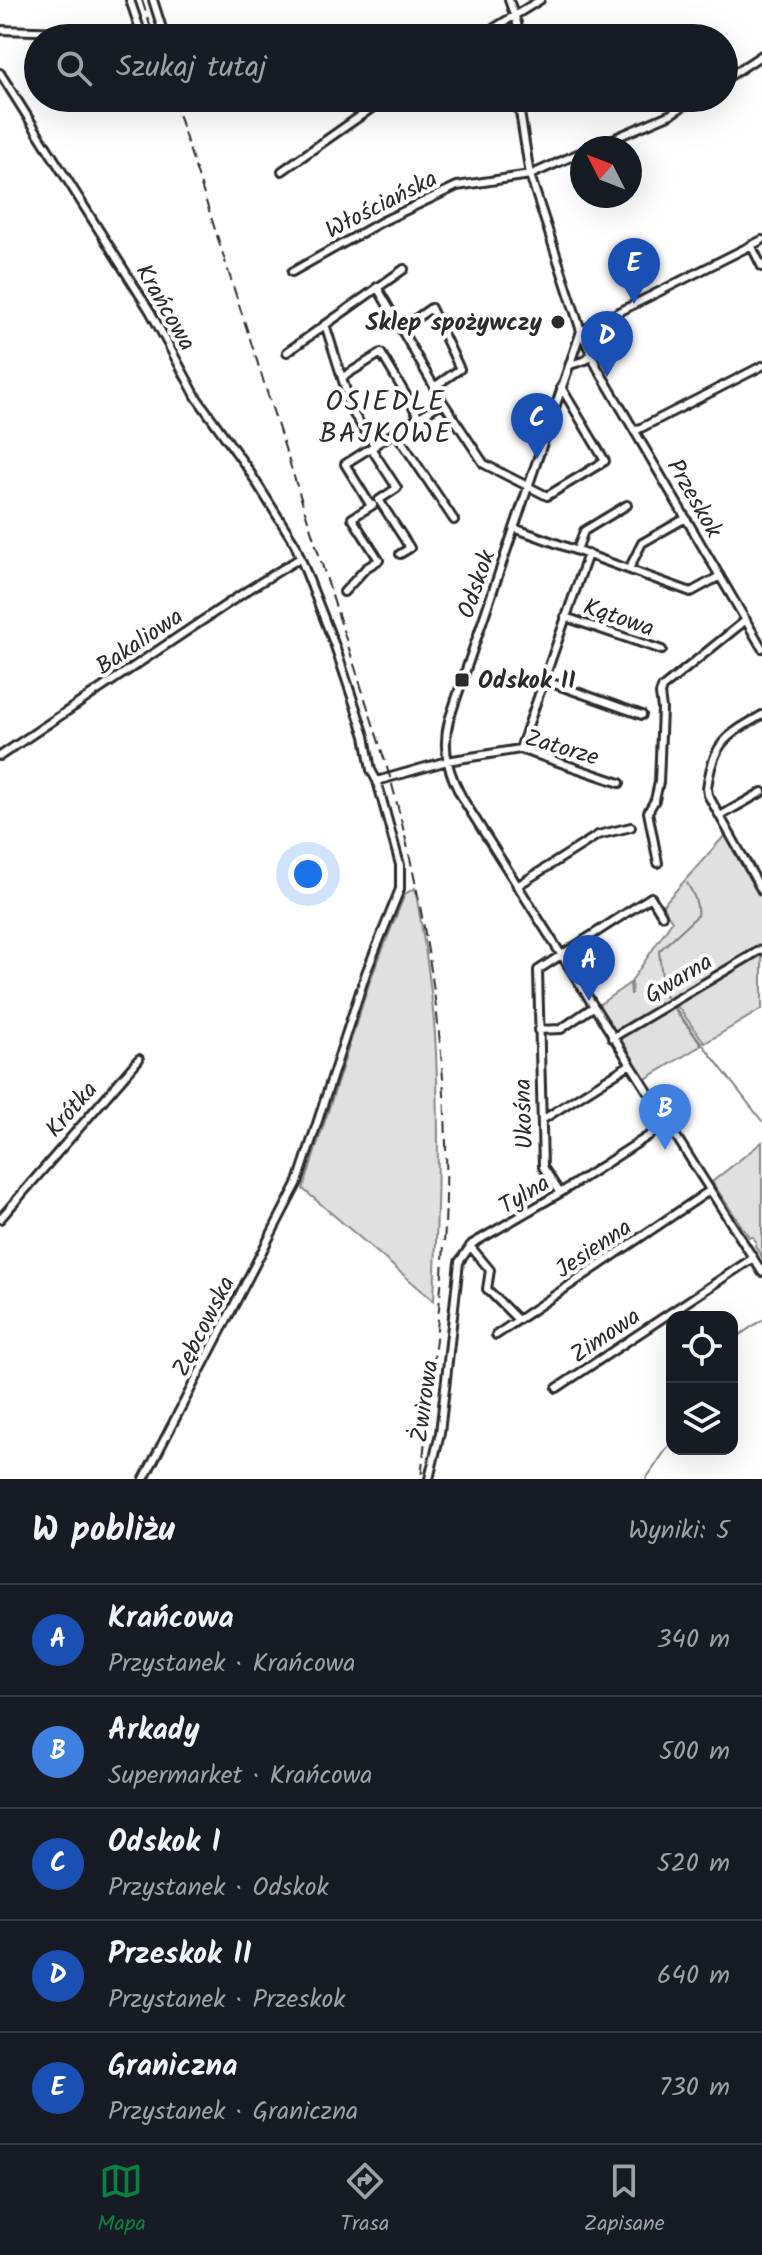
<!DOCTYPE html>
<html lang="pl">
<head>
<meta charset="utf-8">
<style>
  body { margin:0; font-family:Kalam,sans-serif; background:#242831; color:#f1f3f6 }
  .controls { position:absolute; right:24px; bottom:24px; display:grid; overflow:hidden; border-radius:16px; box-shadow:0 8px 32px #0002 }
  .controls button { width:72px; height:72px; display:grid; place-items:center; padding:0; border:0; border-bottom:2px solid #363941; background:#171b24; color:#f1f3f6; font:40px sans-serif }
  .compass { position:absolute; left:570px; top:136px; width:72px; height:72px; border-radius:50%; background:#171b24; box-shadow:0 8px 32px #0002; rotate:312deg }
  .you { position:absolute; left:308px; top:874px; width:28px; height:28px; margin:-20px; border:6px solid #fff; border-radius:50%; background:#1a73e8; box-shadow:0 0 0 12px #1a73e833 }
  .badge { display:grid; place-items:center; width:52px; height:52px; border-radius:50%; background:#0b8043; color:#fff; font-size:26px; font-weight:700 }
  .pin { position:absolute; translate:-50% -66px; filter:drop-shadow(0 2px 4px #0008) }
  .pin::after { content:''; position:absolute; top:42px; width:28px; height:24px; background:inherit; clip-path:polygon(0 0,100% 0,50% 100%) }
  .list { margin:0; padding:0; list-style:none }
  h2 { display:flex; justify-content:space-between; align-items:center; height:104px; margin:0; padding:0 32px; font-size:34px }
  h2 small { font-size:26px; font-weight:400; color:#9ea1a6 }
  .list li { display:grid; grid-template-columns:52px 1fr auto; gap:24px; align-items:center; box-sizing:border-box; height:112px; padding:0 32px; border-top:2px solid #363941 }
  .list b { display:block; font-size:30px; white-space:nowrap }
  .list p { margin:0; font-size:26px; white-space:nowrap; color:#9ea1a6 }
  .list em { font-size:26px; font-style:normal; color:#9ea1a6 }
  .icon { flex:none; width:44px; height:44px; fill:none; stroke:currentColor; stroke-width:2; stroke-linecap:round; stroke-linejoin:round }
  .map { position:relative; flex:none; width:762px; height:1479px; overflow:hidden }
  .search { position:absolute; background:#171b24; box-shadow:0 8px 32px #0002; left:24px; right:24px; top:24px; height:88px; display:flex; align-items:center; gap:20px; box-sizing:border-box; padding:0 28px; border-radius:44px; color:#9ea1a6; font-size:30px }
  .sheet { height:664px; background:#171b24 }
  nav { display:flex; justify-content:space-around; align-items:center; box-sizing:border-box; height:112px; border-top:2px solid #363941; background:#171b24; font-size:22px; color:#9ea1a6 }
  nav a { display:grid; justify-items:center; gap:4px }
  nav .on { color:#0b8043 }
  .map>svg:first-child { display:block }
</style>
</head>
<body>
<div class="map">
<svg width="762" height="1479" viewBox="0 0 762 1479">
  <rect width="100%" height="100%" fill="#fff"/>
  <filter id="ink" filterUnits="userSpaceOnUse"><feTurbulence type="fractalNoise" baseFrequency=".0125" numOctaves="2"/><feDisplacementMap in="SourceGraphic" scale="16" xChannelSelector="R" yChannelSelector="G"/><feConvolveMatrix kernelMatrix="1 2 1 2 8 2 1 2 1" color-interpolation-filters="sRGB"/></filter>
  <g filter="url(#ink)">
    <path fill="#e0e0e0" stroke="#868686" stroke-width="2" d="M726,834L762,897V943L613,1033L597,1006L630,983L631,995L632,980L672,921L662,906Z
      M415,888C425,943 434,999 436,1054C440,1136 437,1218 434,1301L303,1189L370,981L405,894Z
      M762,950V1009L705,1043L674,1002Z
      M670,1004L702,1045L642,1081L616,1037Z
      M762,1142V1257L755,1246L756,1242L753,1237H749L712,1182Z"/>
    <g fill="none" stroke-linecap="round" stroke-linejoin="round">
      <path stroke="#7e7e7e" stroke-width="2" d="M667,998L664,995L659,951L697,916C699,904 693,893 687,883
        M673,1006L762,1121
        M732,1340L762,1320
        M646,1479L672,1441"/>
      <g stroke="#2b2b2b" stroke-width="12">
        <path id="minor" d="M130,0L142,35
          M153,0L164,35
          M509,0L517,23L519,38
          M0,30L271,38
          M478,38L540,0
          M0,73L150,311L197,398L248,469L295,544L335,646L365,736L371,770L377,781L400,865V889L366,973L298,1182L144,1479
          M724,80L762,55
          M510,98L520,111
          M521,98L520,112L530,175L581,331L597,367L762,648
          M592,148L671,114L696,98
          M282,171L386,98
          M751,245L762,267
          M292,272L381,222L457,186L530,175L582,152
          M377,287L443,402L484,464L547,496L605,461L561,387
          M325,324L353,413L375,446
          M401,329L431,308L460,369L434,387
          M581,331L449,720C441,751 449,775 464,801L762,1272
          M581,331L762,240
          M287,352L404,269
          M570,365L586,360L591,353
          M343,377L381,353L419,417
          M635,431L762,366
          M396,433L454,520
          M371,448L397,488L379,500L410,548L400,554
          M371,506L345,464L443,402
          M514,528L691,592L720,576
          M577,550L584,531L627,505
          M629,569L642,543L686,518
          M344,592L366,568L379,560L352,518L373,505
          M565,617L662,650
          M546,681L642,715
          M762,715C725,736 713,743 707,788L708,795L762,891
          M520,749L588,554
          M0,756L248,590L300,558
          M377,781L447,761L520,749L620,783
          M720,816L762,792
          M658,863L648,812L655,800L659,782L662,709L660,694L662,688L746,620
          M517,886L598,835L631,827
          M538,1030L561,1029L593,1007
          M612,1038L762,949
          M542,1120L629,1065
          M560,1193L543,1167L538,970L651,897L662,915
          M0,1219L139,1059
          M470,1246L490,1270L487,1289L518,1320
          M496,1335L709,1191
          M557,1388L753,1258
          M429,1479L440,1433L459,1262L472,1244L560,1193L667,1124"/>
      </g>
      <use href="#minor" stroke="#fff" stroke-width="6"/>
      <path stroke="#2b2b2b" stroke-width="2" stroke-dasharray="12 6" stroke-linecap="butt" d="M142,0L154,38
        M173,98L390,777C427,914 449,1053 446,1196C444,1290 430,1385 421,1479"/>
    </g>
  </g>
  <g fill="#2b2b2b" stroke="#fff" stroke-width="3">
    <circle cx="558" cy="322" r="8"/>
    <rect x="454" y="672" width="16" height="16" rx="4"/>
  </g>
  <g text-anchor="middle" stroke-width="8" stroke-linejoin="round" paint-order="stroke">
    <g font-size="24" fill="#2b2b2b" stroke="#fff">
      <text transform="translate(381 204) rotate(-27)" y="8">Włościańska</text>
      <text transform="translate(166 307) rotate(60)" y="8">Krańcowa</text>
      <text transform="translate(695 498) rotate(60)" y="8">Przeskok</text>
      <text transform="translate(476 584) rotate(-71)" y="8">Odskok</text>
      <text transform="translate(619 617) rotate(19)" y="8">Kątowa</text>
      <text transform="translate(139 641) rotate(-34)" y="8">Bakaliowa</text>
      <text transform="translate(562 747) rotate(16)" y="8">Zatorze</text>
      <text transform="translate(678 978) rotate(-31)" y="8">Gwarna</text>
      <text transform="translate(71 1109) rotate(-49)" y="8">Krótka</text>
      <text transform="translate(523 1114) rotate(-92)" y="8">Ukośna</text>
      <text transform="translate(524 1194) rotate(-31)" y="8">Tylna</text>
      <text transform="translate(593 1248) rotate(-34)" y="8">Jesienna</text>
      <text transform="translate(203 1326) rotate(-63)" y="8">Zębcowska</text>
      <text transform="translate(605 1335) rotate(-34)" y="8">Zimowa</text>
      <text transform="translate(424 1401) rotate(-82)" y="8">Żwirowa</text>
    </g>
    <g font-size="24" font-weight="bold" fill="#2b2b2b" stroke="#fff" text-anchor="end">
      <text x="542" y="330">Sklep spożywczy</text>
      <text x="478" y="688" text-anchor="start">Odskok II</text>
    </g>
    <g font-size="28" letter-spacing="2" fill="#2b2b2b" stroke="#fff">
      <text x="386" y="410">OSIEDLE<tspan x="386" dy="32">BAJKOWE</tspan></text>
    </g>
  </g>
</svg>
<div class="controls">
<button><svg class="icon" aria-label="locate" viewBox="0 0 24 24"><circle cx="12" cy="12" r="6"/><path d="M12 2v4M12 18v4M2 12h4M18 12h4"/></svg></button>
<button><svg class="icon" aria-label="layers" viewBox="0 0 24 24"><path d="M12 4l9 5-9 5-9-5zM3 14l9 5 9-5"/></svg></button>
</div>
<svg class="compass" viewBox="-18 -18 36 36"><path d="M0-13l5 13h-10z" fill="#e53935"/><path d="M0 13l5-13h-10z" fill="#9ea1a6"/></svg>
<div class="you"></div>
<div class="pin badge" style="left:589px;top:1001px;background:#1a4fb4">A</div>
<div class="pin badge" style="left:665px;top:1150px;background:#3f7fe0">B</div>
<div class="pin badge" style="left:537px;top:459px;background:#1a4fb4">C</div>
<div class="pin badge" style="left:607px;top:377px;background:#1a4fb4">D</div>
<div class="pin badge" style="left:634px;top:304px;background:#1a4fb4">E</div>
<div class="search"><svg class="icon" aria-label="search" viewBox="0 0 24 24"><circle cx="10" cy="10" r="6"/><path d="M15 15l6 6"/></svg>Szukaj tutaj</div>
</div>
<section class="sheet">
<h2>W pobliżu<small>Wyniki: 5</small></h2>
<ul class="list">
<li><span class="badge" style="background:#1a4fb4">A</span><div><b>Krańcowa</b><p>Przystanek · Krańcowa</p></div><em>340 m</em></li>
<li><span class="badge" style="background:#3f7fe0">B</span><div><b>Arkady</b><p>Supermarket · Krańcowa</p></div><em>500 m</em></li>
<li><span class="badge" style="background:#1a4fb4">C</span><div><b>Odskok I</b><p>Przystanek · Odskok</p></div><em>520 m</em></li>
<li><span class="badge" style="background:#1a4fb4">D</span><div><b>Przeskok II</b><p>Przystanek · Przeskok</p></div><em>640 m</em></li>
<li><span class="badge" style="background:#1a4fb4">E</span><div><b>Graniczna</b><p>Przystanek · Graniczna</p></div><em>730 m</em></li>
</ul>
</section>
<nav>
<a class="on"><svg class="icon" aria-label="map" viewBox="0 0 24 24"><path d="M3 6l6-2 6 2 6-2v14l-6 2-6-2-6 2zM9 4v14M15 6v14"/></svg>Mapa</a>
<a><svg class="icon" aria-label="directions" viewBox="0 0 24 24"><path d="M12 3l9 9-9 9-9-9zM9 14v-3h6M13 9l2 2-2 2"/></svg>Trasa</a>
<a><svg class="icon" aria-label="saved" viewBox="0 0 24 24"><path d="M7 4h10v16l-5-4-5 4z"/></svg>Zapisane</a>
</nav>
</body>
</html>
